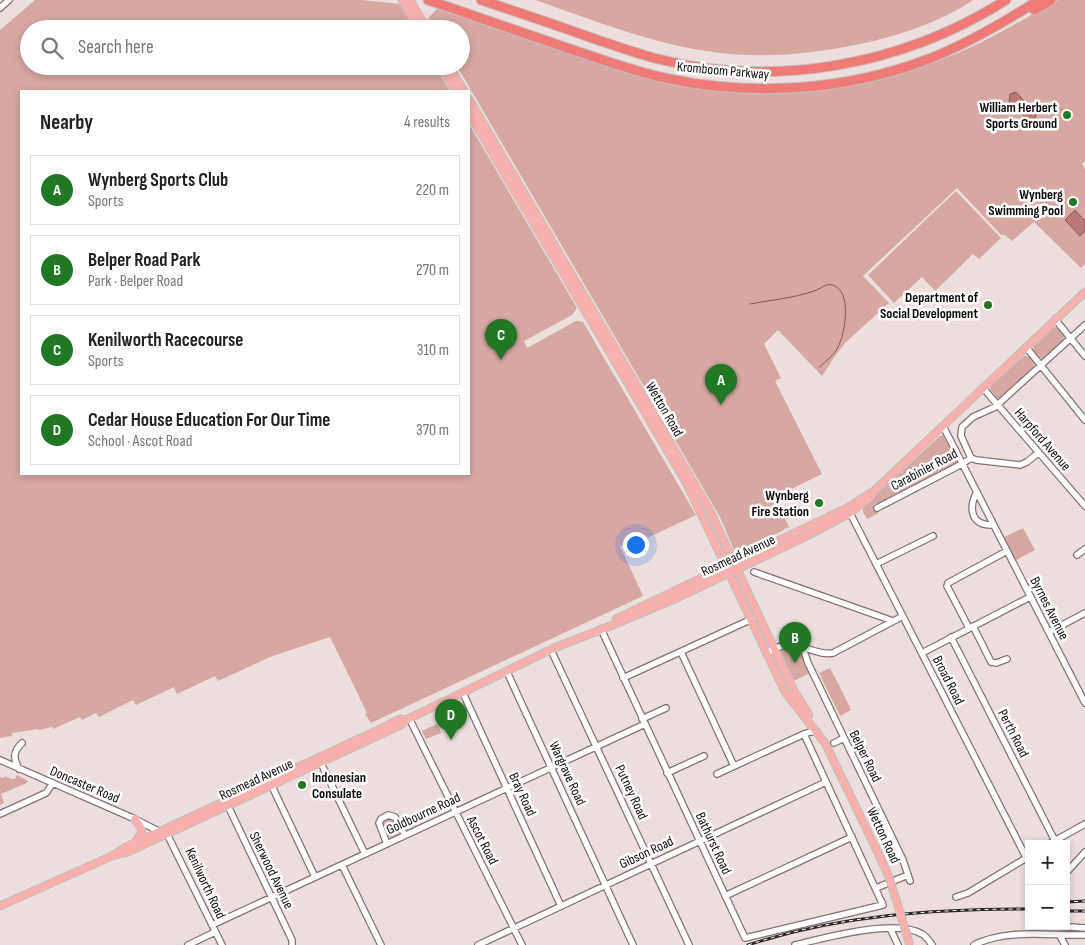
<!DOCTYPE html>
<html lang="en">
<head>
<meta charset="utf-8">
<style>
  body { margin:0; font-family:"Sofia Sans Condensed",sans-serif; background:#f6f6f6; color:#222 }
  .controls { position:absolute; right:15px; bottom:15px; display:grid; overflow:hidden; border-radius:0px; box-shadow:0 2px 8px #0003 }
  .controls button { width:45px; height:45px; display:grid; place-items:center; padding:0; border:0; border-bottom:1px solid #e0e0e0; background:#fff; color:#222; font:25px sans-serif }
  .you { position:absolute; left:635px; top:544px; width:18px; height:18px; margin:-12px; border:4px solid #fff; border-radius:50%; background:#1a73e8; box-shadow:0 0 0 8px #1a73e833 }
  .badge { display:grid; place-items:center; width:32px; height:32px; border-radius:50%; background:#207724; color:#fff; font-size:16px; font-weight:700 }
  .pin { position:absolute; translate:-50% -41px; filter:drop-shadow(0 1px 2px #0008) }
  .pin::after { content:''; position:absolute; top:26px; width:18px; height:15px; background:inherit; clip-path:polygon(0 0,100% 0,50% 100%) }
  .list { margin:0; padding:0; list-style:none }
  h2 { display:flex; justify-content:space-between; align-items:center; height:65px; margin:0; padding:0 20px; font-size:21px }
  h2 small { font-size:16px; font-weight:400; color:#767676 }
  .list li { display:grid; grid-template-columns:32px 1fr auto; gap:15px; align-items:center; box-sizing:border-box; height:70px; margin:0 10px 10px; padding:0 10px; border:1px solid #e0e0e0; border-radius:0px }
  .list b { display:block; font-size:19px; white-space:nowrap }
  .list p { margin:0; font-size:16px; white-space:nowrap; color:#767676 }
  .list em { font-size:16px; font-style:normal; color:#767676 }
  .icon { flex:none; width:28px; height:28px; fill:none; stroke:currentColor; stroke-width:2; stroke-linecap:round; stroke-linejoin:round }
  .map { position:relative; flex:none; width:1085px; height:945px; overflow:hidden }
  .search { position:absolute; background:#fff; box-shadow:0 2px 8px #0003; left:20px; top:20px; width:450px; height:55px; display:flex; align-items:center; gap:12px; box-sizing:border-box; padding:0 18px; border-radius:28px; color:#767676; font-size:19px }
  .panel { position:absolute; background:#fff; box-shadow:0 2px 8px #0003; left:20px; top:90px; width:450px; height:385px; border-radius:0px }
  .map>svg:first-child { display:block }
</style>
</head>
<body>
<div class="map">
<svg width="1085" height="945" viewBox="0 0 1085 945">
  <rect width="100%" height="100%" fill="#ecdedd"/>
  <path fill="#d6a7a3" d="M35,0H362L400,4L414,29H29V66H435L450,91H21V474H469V124L577,308L572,315L524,341L527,348L576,321L583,322L696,515L630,546L624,545L620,546L643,596L371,723L365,714L367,713L330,637L270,657L218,681L215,676L177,694L174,687L136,705L133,700L99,717L96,713L82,720L80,717L53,729L52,727L39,730L38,729L12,733V736L0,738V30Z
    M535,0H973C941,22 898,36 860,44C812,54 762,59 713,52C652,44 593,20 535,0Z
    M1058,0H1085V161L1082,164L1085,169V264L1081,268L1034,222L1012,241L1005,235H1001L957,188L863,276L889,303L845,343L833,359L822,376L778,330L764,344L781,378L775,381L822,474L775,497L789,527L784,529V530L739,551L734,550L720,517L457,66H461V29H435L428,18L437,9C485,24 533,41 581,57C605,65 628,74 653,80C749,104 851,95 943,59C983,44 1020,21 1058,0Z
    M956,191L1001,238L979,259L973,254L935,291L922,277L894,303L868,275Z
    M1054,327L1059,328L1064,335L1063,342L1044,359L1037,357L1033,352L1034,346Z
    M1024,356H1030L1035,362L1033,369L1001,398H997L990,389L991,386Z
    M943,435L958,461L957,464L881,503L874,504V510L879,513L867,519L863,512V507L940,436Z
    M1023,528L1035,550L1014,561L1002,538Z
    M785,649L800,652L810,673L794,681L781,653V651Z
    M830,668L841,689L830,694L841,689L851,710L840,716L819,673Z
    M437,724L441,733L426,739L422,731Z
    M17,775L28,781L27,783L1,794L4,803L0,805V777L4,778L5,776L12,779H15Z
    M390,817L394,818L400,832C397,837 393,838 388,837L381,824L384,820Z"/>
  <path fill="#ba7975" stroke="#875855" d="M1016,92L1036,114L1035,119L1030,124L1021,112L1014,108L1009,102L1010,94Z
    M1075,210L1085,221V231L1080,236L1065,220Z"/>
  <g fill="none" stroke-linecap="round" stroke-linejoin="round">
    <path stroke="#875855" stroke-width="1" d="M750,304C771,300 794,298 814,291C821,289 825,283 832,285C853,290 845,334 838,347C834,356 826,360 820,367"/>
    <g stroke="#817473" stroke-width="8">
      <path id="minor" d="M0,8L9,0
        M1055,319L1085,356
        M1026,347L1085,420
        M983,388L1085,506
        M943,426L1085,703
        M971,458L961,436L962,427L973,417L995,407L1085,325
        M977,492C968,508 971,526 993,525
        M877,508L962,464L971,458L976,460L1020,465L1027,462L1038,453
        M849,511L1029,863
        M1077,555L1085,549
        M876,564L933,536
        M754,572L893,621
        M973,626L991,662L996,663L1007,659
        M969,628L947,586L948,583L1007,551
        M601,629L745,938L883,905L804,734
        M1049,632L1085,613
        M951,637L1055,841
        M803,648L808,663L903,860L910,881
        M551,650L689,945
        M681,652L734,766
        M766,653C772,650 779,646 785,645C802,643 817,656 833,653L903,616
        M922,653L1030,597
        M507,672L633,945
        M623,678L752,619
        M463,693L561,906
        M409,718L522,945
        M642,719L666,708
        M834,743L844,738
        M319,759L365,854
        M0,760L135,819L168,836L222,945
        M19,769C13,758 13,752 22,743
        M667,773L704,756
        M717,774L804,734L810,732H817
        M270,782L315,877
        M228,806L292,940V945
        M0,814L46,793L53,783
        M387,844L379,823L381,819L388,815L395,817L405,835
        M1049,844L1085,824
        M342,865L381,945
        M1066,873L1085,852
        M876,888L908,875
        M725,896L852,837
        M956,897L968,893L1028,857
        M212,925L645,724
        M1057,926L1085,928
        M890,928L898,945
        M1060,936L1065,945
        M188,945L215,932
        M478,945L826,782
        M795,945C824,938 896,918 922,934C926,936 929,941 932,945
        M974,945C1007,928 1049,936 1085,935"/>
    </g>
    <g stroke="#c1bfbf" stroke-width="9">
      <path id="major" d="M402,0L419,29
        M410,0L427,29
        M441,66L456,91
        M449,66L464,91
        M469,99L709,509L793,689L809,715
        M469,113L687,484L785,692L825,743L880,857
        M616,619L847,508L872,492
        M135,819L141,828L142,832L136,841
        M112,856L128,852L401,725L406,720L554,648L613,625L679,597L809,535L850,513L868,499L875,490L1085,292
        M0,906L112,856L126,847L378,730L400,719L406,720"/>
    </g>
    <g stroke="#c1bfbf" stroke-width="11">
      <path id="highway" d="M428,0C474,16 521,32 567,48C601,59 634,72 669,79C753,96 844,91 926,60C966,45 1003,23 1039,0
        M481,0C517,12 553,24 589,37C610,44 632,52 654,58C773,89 902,66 1006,0
        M1034,10L1051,0"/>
    </g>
    <use href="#minor" stroke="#fff" stroke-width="5.5"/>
    <use href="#major" stroke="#f6b0ad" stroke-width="7"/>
    <use href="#highway" stroke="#f07b76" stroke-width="9"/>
    <g stroke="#2d2727" stroke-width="3">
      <path id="rail" d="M1066,902L1085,901
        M1066,911H1085
        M748,945C839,915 934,909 1029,909"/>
    </g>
    <use href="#rail" stroke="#fff" stroke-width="1" stroke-dasharray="4" stroke-linecap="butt"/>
    <g stroke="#c1bfbf" stroke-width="9" stroke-linecap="butt">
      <path id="major-bridge" d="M880,857L890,880L910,945"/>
    </g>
    <use href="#major-bridge" stroke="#f6b0ad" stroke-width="7"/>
  </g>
  <g fill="#207724" stroke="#fff" stroke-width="2">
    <circle cx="1067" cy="115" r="5"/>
    <circle cx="1073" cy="202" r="5"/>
    <circle cx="988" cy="305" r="5"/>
    <circle cx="819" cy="503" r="5"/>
    <circle cx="302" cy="785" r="5"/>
  </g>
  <g text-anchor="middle" stroke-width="5" stroke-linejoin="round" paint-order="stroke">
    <g font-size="14" fill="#0f0a0a" stroke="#fff">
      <text transform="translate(723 70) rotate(5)" y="5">Kromboom Parkway</text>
      <text transform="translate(665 409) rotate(60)" y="5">Wetton Road</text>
      <text transform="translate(1043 439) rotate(49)" y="5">Harpford Avenue</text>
      <text transform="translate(924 469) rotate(-28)" y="5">Carabinier Road</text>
      <text transform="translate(738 555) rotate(-25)" y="5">Rosmead Avenue</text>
      <text transform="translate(1050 608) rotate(63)" y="5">Byrnes Avenue</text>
      <text transform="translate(949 680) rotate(63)" y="5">Broad Road</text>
      <text transform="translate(1014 733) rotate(63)" y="5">Perth Road</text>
      <text transform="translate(866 756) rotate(64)" y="5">Belper Road</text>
      <text transform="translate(568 773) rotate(65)" y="5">Wargrave Road</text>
      <text transform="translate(256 779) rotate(-25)" y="5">Rosmead Avenue</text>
      <text transform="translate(85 784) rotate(23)" y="5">Doncaster Road</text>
      <text transform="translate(632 792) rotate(65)" y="5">Putney Road</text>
      <text transform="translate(523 794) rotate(65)" y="5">Bray Road</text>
      <text transform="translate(423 813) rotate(-25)" y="5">Goldbourne Road</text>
      <text transform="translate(884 835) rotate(65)" y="5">Wetton Road</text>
      <text transform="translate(483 840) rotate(63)" y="5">Ascot Road</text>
      <text transform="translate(714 843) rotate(65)" y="5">Bathurst Road</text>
      <text transform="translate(646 852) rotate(-25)" y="5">Gibson Road</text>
      <text transform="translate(272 870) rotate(64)" y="5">Sherwood Avenue</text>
      <text transform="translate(206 883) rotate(65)" y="5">Kenilworth Road</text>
    </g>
    <g font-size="14" font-weight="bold" fill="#0f0a0a" stroke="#fff" text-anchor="end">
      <text x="1057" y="112">William Herbert<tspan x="1057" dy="16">Sports Ground</tspan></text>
      <text x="1063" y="199">Wynberg<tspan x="1063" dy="16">Swimming Pool</tspan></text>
      <text x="978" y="302">Department of<tspan x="978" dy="16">Social Development</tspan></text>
      <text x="809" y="500">Wynberg<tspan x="809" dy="16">Fire Station</tspan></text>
      <text x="312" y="782" text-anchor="start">Indonesian<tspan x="312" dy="16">Consulate</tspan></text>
    </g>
  </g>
</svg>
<div class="controls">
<button>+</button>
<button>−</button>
</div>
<div class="you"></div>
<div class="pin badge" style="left:721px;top:405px">A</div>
<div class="pin badge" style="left:795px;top:663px">B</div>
<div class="pin badge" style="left:501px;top:360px">C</div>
<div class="pin badge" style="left:451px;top:740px">D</div>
<div class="search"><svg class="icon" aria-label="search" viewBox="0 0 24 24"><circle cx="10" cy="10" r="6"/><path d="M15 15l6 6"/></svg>Search here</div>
<section class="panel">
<h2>Nearby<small>4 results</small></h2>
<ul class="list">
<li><span class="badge">A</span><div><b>Wynberg Sports Club</b><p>Sports</p></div><em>220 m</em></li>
<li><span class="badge">B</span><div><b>Belper Road Park</b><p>Park · Belper Road</p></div><em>270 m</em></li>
<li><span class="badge">C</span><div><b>Kenilworth Racecourse</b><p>Sports</p></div><em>310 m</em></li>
<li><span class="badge">D</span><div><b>Cedar House Education For Our Time</b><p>School · Ascot Road</p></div><em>370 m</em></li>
</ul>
</section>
</div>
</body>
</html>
